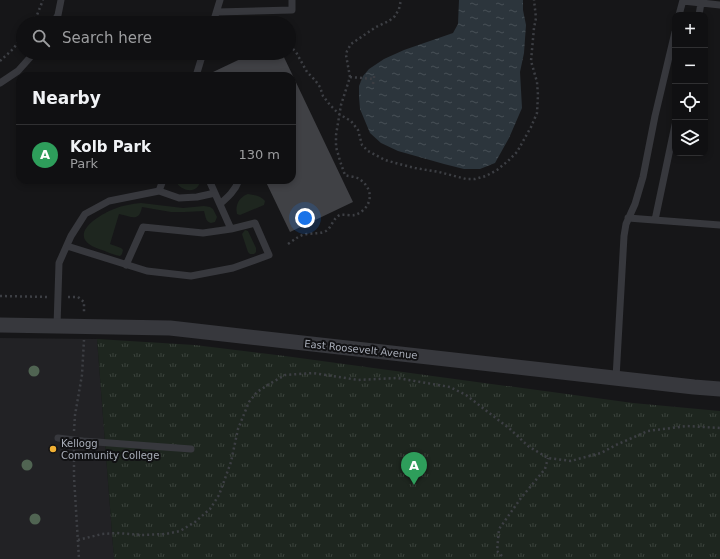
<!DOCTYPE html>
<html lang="en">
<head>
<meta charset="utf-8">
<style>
  body { margin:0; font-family:"DejaVu Sans",sans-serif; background:#1e1e20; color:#f1f3f6 }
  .controls { position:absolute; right:12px; top:12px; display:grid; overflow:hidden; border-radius:8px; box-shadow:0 2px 6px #0003 }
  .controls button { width:36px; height:36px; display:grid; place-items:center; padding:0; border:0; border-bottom:1px solid #303032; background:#101012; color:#f1f3f6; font:20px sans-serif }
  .you { position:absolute; left:305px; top:218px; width:14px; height:14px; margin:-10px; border:3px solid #fff; border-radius:50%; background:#1a73e8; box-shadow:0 0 0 6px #1a73e833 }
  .badge { display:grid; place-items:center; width:26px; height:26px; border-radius:50%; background:#0f766e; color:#fff; font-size:13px; font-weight:700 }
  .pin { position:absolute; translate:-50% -33px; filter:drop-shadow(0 1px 2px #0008) }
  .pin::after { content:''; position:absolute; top:21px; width:14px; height:12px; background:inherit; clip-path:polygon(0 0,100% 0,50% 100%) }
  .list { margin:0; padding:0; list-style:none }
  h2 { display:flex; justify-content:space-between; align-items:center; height:52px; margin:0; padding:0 16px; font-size:17px }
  h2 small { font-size:13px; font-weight:400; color:#9c9d9f }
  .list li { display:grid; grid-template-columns:26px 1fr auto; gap:12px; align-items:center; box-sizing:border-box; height:60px; padding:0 16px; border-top:1px solid #303032 }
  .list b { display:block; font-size:15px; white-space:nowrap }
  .list p { margin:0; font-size:13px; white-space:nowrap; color:#9c9d9f }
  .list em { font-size:13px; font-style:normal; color:#9c9d9f }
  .icon { flex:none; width:22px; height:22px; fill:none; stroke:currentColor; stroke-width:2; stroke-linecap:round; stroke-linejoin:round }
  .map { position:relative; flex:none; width:720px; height:559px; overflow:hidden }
  .search { position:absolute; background:#101012; box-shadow:0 2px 6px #0003; left:16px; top:16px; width:280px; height:44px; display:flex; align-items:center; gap:10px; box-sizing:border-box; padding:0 14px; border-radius:22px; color:#9c9d9f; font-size:15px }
  .panel { position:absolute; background:#101012; box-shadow:0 2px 6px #0003; left:16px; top:72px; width:280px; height:112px; border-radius:12px }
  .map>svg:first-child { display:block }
</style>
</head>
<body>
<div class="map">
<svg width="720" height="559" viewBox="0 0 720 559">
  <defs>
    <pattern id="park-tufts" width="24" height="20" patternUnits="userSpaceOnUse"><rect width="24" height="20" fill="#1e261f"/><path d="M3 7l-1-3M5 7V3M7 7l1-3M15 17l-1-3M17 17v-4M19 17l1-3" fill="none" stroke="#3c433d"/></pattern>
    <pattern id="water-ripples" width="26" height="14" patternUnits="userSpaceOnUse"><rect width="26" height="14" fill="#2c353c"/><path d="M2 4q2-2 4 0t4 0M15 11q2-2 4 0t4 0" fill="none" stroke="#485056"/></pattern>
  </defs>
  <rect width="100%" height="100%" fill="#161618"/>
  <path fill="#222225" d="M0,338L97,339L114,559H0Z"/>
  <path fill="#1e261f" d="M175,180H200C199,195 180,192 175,180Z
    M248,194C255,195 261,196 265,201L264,205L240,215L237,214C235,205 239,197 248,194Z
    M141,203L183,208L204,206L210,207L213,209L217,217L215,222L211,223C205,221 206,217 204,211L184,212H171L142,207C139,223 131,216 119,214L110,244L121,248L123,250L122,254L120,256C113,255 106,251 99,249C65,237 96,216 114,209C123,205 132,204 141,203Z
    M245,230L248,231L256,248V252L254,254H250L248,252L242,234Z"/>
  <path fill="url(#park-tufts)" d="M97,339L195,345L285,356L633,403L720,411V559H114Z"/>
  <path fill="url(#water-ripples)" d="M459,0H523V10L526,25L524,53L520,72L522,108L509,138L495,163L480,169H464L444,164L398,151L381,143L370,133L360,109L359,97V86L363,76L369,69L384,59L404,50L453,33L458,24Z"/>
  <path fill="#404145" d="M253,53H282L353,202L290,232L265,180H292V76H215L213,72Z"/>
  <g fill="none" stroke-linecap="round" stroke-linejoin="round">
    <path stroke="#3d3f44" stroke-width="2.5" stroke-dasharray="2 3" stroke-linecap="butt" d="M32,23L37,15L43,0
      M289,46L292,48L296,52L307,72L315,80L320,87L323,96L330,105L339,114L351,121L358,130L362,145L368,151L385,160L399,164L415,168L439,172L466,179H475L486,176L497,170L508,161L517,152L531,127L537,113L538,95L537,82L531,61L534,28L536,18L534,0
      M0,61L13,49L23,36
      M350,77L374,79V74
      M373,84L374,79
      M288,244C295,239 300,235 307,234C314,233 320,234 326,231C332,227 333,218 340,215C345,214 351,216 355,215C371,209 375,192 362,181C357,176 350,177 345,175L341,164L336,147V135L341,105L350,77L346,55L347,51L351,44L376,27L389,21L395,16L399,9L401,0
      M0,296L49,297
      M68,297H78L84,302V313
      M74,431L75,415L82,375L84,340
      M74,450V477L79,559
      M78,540L102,534L117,533L142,535L166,534L180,531L195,522L210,509L219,495L231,462L238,429L249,402L257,392L271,383L285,375L313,373L358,380L397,378L450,387L466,395L510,429L528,446L548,458L571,461L578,459L601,453L616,445L648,431L687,426L720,428
      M502,556L497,551L499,529L521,498L545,469L548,458"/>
    <path stroke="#37383d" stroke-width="7" d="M683,1L720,5
      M217,12L292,10V0
      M679,15L683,0
      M699,15L701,3
      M53,23L58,15L61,0
      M213,23L220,0
      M196,76L203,53
      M0,83L18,71L34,53
      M209,180L231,229
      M159,191L179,198L197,197L215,193
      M220,204C228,197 235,191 239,180
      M628,218L720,225
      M655,220L675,125
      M67,246L147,271L191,276L233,268L269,255L255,223L231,229L203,233L143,227L126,265
      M57,326L59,263L71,236L85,214L109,201L159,191L163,180
      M616,378L624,236L626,224L635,204L643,177L655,116L675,32
      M58,438L83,441L191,449"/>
    <path stroke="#37383d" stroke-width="15" d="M0,325L170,328L694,387L720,389"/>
  </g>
  <g fill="#506452">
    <circle cx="34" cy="371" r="5.5"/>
    <circle cx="27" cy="465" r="5.5"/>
    <circle cx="35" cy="519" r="5.5"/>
  </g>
  <circle fill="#f2b134" stroke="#111113" stroke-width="1.5" cx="53" cy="449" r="4"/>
  <g text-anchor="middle" stroke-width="4" stroke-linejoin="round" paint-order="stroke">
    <g font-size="10" fill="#a8adb8" stroke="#111113">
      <text transform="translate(361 349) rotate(6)" y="4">East Roosevelt Avenue</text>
    </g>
    <g font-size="10" fill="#a8adb8" stroke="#111113" text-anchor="start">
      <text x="61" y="447">Kellogg<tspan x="61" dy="12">Community College</tspan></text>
    </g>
  </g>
</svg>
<div class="controls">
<button>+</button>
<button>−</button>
<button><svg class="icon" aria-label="locate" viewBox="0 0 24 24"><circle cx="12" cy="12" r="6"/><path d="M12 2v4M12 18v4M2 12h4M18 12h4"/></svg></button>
<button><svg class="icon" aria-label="layers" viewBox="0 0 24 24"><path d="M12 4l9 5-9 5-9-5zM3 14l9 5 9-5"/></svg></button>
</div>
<div class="you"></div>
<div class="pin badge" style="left:414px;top:485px;background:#2e9e5b">A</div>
<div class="search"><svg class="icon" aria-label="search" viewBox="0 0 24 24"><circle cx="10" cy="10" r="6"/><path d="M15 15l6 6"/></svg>Search here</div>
<section class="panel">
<h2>Nearby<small></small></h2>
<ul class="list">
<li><span class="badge" style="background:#2e9e5b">A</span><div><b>Kolb Park</b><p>Park</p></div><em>130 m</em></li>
</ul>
</section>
</div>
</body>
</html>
